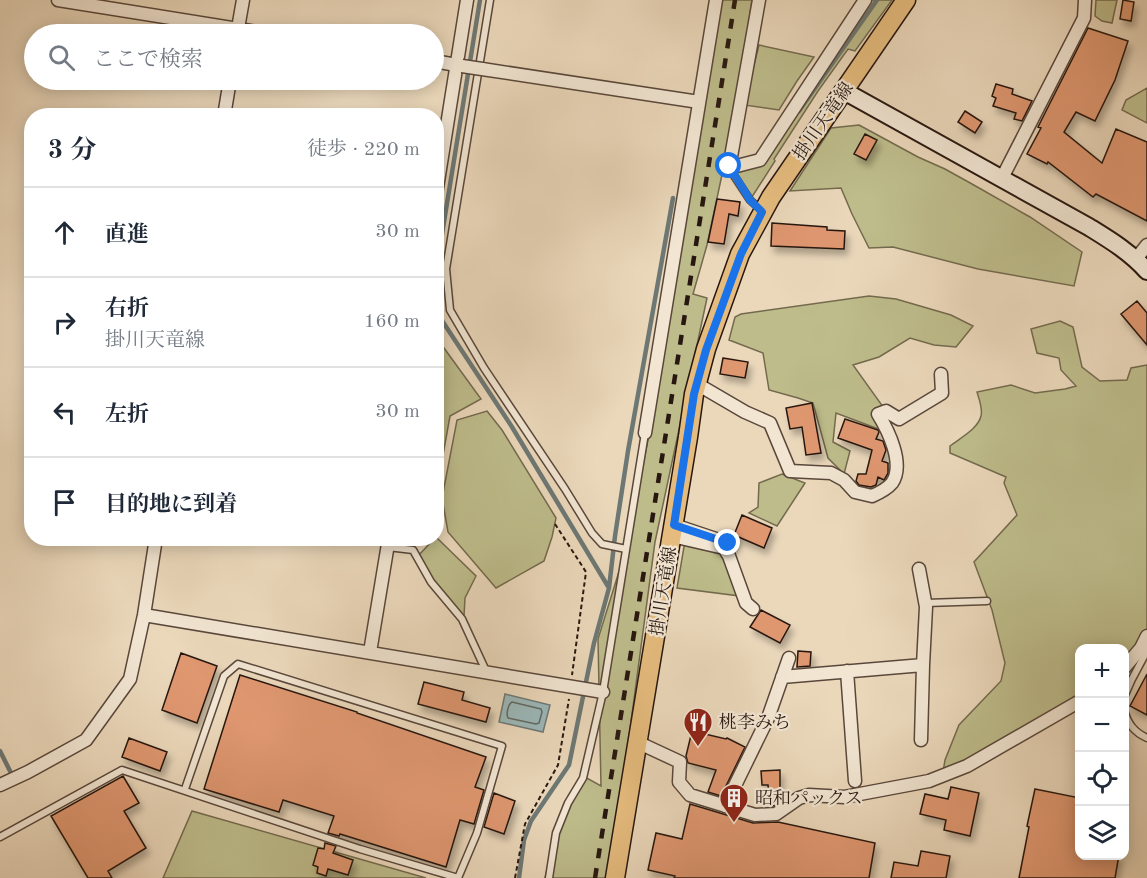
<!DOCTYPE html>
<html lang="ja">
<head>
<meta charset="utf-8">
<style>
  body { margin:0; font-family:"Old Standard TT","Noto Serif JP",serif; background:#f6f6f7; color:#1f2937 }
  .controls { position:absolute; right:18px; bottom:18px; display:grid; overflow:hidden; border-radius:12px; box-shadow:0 3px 15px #0003 }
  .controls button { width:54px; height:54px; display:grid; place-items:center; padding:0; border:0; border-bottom:2px solid #e0e1e3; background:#fff; color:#1f2937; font:30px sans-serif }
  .stop { position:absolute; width:18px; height:18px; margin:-14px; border:4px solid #1a73e8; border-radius:50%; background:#fff }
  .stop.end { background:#1a73e8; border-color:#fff; box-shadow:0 2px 6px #0008 }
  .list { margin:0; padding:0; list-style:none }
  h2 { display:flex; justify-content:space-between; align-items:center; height:78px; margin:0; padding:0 24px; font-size:26px }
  h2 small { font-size:20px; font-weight:400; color:#747a83 }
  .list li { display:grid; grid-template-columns:39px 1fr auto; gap:18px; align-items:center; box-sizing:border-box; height:90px; padding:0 24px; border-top:2px solid #e0e1e3 }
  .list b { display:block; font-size:22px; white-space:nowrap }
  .list p { margin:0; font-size:20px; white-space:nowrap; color:#747a83 }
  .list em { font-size:20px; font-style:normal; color:#747a83 }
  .icon { flex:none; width:33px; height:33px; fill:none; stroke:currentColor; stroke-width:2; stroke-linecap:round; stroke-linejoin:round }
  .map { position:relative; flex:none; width:1147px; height:878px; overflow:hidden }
  .search { position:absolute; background:#fff; box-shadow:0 3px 15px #0003; left:24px; top:24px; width:420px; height:66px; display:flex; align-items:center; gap:15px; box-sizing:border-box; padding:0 21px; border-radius:33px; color:#747a83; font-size:22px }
  .panel { position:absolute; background:#fff; box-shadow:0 3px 15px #0003; left:24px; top:108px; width:420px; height:438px; border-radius:24px }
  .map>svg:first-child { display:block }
</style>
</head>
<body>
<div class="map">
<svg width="1147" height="878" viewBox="0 0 1147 878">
  <defs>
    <filter id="shadow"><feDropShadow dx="3.5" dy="6" stdDeviation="3" flood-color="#0004"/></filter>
  </defs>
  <rect width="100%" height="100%" fill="#ebd8bb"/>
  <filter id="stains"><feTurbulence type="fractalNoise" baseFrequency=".00333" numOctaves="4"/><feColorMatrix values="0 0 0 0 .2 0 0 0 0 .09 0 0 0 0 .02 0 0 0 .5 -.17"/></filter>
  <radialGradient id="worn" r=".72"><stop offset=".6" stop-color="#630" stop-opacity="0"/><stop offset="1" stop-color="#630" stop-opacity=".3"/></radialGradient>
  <path fill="#bebc8b" stroke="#736a4e" stroke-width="1.5" d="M721,0H752L736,109L707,245L693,294L707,298L655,542L630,729L607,878H545L556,830L585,777L601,786L598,639L626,549L650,430Z
    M865,0H892L855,51L848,49L818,91L774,159L775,161L750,200L729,166L760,160Z
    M1096,0H1117L1112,23L1102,21L1095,16Z
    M759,45L814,57L797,81L779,110L744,105Z
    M1147,88V123L1122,110L1126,100Z
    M859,125L918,157L945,169L972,184L1030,217L1082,252L1074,286L978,269L893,247L869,248L852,214L841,188L790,191L831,128Z
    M869,296L896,299L951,315L973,326L956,347L934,345L910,338L879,357L853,365L886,411L889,433L836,413L833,442L850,451L844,474L828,458L813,403L798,398L769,390L763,353L729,340L735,317L741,314Z
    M1060,321L1073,327L1082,367L1100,381L1127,380L1131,368L1147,365V635L1125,668L1124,648H1080L1079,699L943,772L945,760L959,725L1001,681L1005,663L992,610L974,562L1017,515L1004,483L1006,477L950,453V446C960,438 978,429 981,416C983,409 979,399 977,392L1011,385L1035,393L1065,389L1076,386L1061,370L1059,358L1037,353L1031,329Z
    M436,337L481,399L450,416L437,488Z
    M487,411L502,430L556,518L552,537L544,561L496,588L448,532L442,498L457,420Z
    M782,474L805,483L777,526L749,513L758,507L759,483Z
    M686,535L719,548L740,596L677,588Z
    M437,538L476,576L465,598L464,616L431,582L417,557L434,539Z
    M192,811L426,878H163Z"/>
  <path fill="#9bb8b9" stroke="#6d7875" stroke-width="1.5" d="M505,694L550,705L543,732L499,722Z"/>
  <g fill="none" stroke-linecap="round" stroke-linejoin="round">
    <path stroke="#626864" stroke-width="1.5" d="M512,702L541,709L542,712L539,723L536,724L508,718C506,714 508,704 512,702Z"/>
    <path stroke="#6d7875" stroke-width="4.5" d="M480,0L437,265L439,316L512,427L609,588
      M799,111L877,0
      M0,751L10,771
      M519,878L524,840L531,821L569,765L594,643L609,588L615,536L628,451L673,198"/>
  </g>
  <path fill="#df9770" stroke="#281710" stroke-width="1.5" filter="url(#shadow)" d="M1123,0L1134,2L1131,21L1120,19Z
    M1088,28L1128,41L1115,80L1095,121L1076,112L1064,132L1102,163L1116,129L1147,142V221L1096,194L1093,197L1048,162L1047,164L1027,154L1041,128L1038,127Z
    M996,84L1013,89L1012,94L1032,101L1022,121L1014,119L1016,113L993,106L996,98L992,96Z
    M965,111L982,122L975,133L958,122Z
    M865,134L877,140L866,160L854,154Z
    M717,199L740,202L738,216L729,214L724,244L708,242Z
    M772,223L827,227V230L845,231L844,249L771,246Z
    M1137,301L1147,313V345L1121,314Z
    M723,358L748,362L745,378L720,374Z
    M812,403L821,453L806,455L802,427L790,429L786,408Z
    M845,419L878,430L879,432L876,439L883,441L886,450L882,461L888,463V473L884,480L878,477L876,485L871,487L859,485L856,481L858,474H866L872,450L838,438Z
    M742,515L772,528L764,548L734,535Z
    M761,610L790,625L780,643L750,627Z
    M798,651L811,652L810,666L797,667Z
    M181,653L217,666L197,723L162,710Z
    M1147,674V715L1130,706Z
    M240,675L357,712V713L486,757L475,787L484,790L474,824L460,820L446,867L340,834L339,836L328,833L334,816L283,800L279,812L204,789Z
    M424,682L464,692L462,700L490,708L486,722L418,704Z
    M692,731L726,739L727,738L745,747L721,796L708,792L716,770L688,763L686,756Z
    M129,738L167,752L160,771L122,757Z
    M780,770V801L773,806H770L768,785H762L761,771Z
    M123,776L139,803L124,811L146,848L108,871L112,878H88L51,816Z
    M951,787L979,793L970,836L944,830L946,820L920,814L925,794L948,799Z
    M1035,789L1080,798V855H1119L1115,878H1019L1029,827L1027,826Z
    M494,793L515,801L504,834L484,827Z
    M690,804L753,823L778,822L875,843L869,878H674L675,876L648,870L656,833L682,839Z
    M325,843L336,846L333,853L353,860L348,875L328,869L326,876L317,873L318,867L313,865L318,848L324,849Z
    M921,851L950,856L946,878H891L894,862L918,866Z"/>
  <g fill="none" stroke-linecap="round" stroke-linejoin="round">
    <g stroke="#59473b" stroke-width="9">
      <path id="lane" d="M490,0L446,269L450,310L484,368L565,489L592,533L602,544L626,549
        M729,168L750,200L761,210
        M388,547L413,550L431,582L462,619L486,671
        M926,603L987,601
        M1124,697L1132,679L1147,651
        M1124,710C1128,724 1134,732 1147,738
        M0,837L122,770L360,849L458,878L477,833L502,746L238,664L224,676L185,789
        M549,878L556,833L568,803L583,778L603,692L645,433"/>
    </g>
    <g stroke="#59473b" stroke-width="15">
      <path id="street" d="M58,0L270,34
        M759,0L729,168L760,160L865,0
        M237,34L243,0
        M434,61L462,66
        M482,69L699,102
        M224,116L230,80
        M1002,178L1084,18L1085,0
        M436,194L467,0
        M1136,259L1147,245
        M697,384L745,412L770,423L790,471L831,473L844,480L855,492L872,496C879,493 887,489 892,483C905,464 888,430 878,414L886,411L899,419L942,393L941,374
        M645,433L716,0
        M674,525L728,543H730
        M672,536L724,548L729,556L746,603L753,609
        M919,569L926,607L923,665L921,740
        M144,615L603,692
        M370,652L389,538
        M1124,668L1141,648L1147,636
        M847,671L855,781
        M782,677L923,665
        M637,742L680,762L679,782L690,795L755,815L776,814L799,798L809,795L844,797L929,781L967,766L1080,701
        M0,785L28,772L86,740L130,679L144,615L156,538
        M725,806L768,718L789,658"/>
    </g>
    <g stroke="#281710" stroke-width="20">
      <path id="secondary" d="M844,91L1089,227C1110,240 1130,252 1147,271"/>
    </g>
    <g stroke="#281710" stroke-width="21">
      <path id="primary" d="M615,878L688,437L694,394L706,349L740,254L771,197L906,0"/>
    </g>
    <path stroke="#281710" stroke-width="2" stroke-dasharray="4.5 3" stroke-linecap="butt" d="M555,524L586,572L572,675
      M515,878L525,824L558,765L569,699"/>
    <use href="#lane" stroke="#f2e6d3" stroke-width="6"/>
    <use href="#street" stroke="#f2e6d3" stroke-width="12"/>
    <use href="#secondary" stroke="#f2e6d3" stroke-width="16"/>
    <use href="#primary" stroke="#e6bc7e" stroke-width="18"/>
    <path stroke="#281710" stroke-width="4.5" stroke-dasharray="10 10" stroke-linecap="butt" d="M595,878L735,0"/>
    <g stroke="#59473b" stroke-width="15" stroke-linecap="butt">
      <path id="street-bridge" d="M462,66L482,69"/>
    </g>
    <use href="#street-bridge" stroke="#f2e6d3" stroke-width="12"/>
  </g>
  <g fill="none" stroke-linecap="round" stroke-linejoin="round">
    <path stroke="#1a73e8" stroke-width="8" d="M728,543L674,525L694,394L706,350L741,254L762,212L750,200L729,166"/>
  </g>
  <defs>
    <g id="restaurant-pin" transform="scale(1.5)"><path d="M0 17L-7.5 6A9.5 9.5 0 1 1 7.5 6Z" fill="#8f2418" stroke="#f2e6d3"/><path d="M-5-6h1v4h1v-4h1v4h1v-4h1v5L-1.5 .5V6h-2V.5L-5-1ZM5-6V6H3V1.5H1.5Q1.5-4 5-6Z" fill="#fff"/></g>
    <g id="building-pin" transform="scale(1.5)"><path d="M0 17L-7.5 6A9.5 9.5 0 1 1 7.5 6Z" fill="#8f2418" stroke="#f2e6d3"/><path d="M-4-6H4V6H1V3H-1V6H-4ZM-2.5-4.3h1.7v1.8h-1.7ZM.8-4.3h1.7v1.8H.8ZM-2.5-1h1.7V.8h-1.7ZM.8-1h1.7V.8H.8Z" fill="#fff"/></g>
  </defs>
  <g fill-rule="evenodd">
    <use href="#restaurant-pin" x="698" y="722"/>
    <use href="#building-pin" x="734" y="798"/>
  </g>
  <g text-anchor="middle" stroke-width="4.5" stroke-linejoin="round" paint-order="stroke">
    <g font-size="18" fill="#281710" stroke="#f2e6d3">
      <text transform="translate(823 121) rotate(-55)" y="6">掛川天竜線</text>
      <text transform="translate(663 591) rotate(-81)" y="6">掛川天竜線</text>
    </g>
    <g font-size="18" fill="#281710" stroke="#f2e6d3" text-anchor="start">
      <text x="719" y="728">桃李みち</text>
      <text x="755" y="804">昭和パックス</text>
    </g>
  </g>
  <rect width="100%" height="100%" filter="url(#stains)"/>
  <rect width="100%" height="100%" fill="url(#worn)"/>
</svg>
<div class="controls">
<button>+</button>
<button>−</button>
<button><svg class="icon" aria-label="locate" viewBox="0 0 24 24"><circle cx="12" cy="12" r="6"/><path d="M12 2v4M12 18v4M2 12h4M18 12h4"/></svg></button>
<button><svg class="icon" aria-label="layers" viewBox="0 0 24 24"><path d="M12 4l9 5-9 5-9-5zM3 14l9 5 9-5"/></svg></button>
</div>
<div class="stop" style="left:729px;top:166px"></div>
<div class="stop end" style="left:728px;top:543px"></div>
<div class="search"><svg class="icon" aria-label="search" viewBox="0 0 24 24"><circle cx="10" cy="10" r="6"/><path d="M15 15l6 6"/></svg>ここで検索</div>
<section class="panel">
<h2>3 分<small>徒歩 · 220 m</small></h2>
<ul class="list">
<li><svg class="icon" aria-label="ahead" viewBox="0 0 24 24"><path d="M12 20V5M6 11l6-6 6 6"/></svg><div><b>直進</b></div><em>30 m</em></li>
<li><svg class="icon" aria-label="right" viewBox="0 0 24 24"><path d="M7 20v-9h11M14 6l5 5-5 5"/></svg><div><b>右折</b><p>掛川天竜線</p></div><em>160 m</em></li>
<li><svg class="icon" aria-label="left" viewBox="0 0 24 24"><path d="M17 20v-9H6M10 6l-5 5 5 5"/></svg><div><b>左折</b></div><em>30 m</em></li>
<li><svg class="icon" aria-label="arrive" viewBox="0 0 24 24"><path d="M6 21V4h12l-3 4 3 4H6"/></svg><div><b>目的地に到着</b></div></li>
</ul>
</section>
</div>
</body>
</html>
